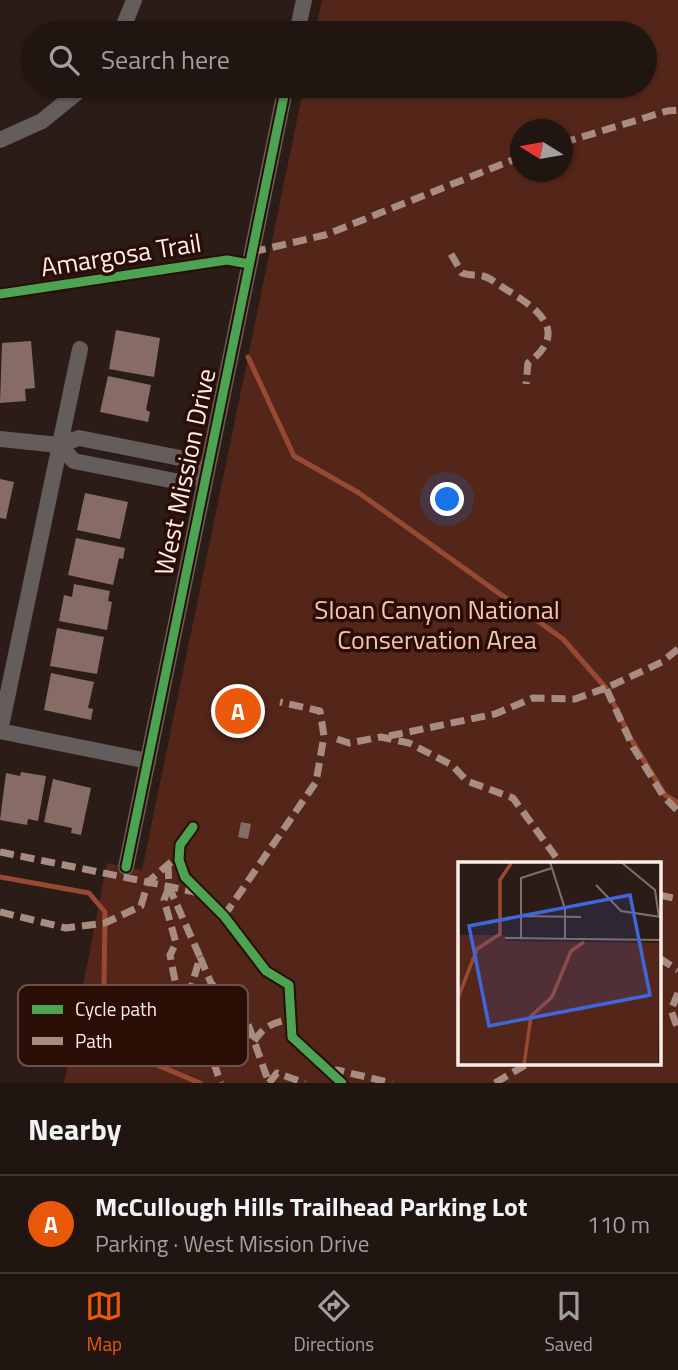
<!DOCTYPE html>
<html lang="en">
<head>
<meta charset="utf-8">
<style>
  body { margin:0; font-family:"Titillium Web",sans-serif; background:#291e1a; color:#f1f3f6 }
  .compass { position:absolute; left:510px; top:119px; width:63px; height:63px; border-radius:50%; background:#211511; box-shadow:0 2px 5px #0004; rotate:281deg }
  .you { position:absolute; left:448px; top:500px; width:24px; height:24px; margin:-18px; border:5px solid #fff; border-radius:50%; background:#1a73e8; box-shadow:0 0 0 10px #1a73e833 }
  .badge { display:grid; place-items:center; width:46px; height:46px; border-radius:50%; background:#ea580c; color:#fff; font-size:23px; font-weight:700 }
  .pin { position:absolute; translate:-50% -50%; border:4px solid #fff; box-shadow:0 2px 7px #0006 }
  .list { margin:0; padding:0; list-style:none }
  h2 { display:flex; justify-content:space-between; align-items:center; height:91px; margin:0; padding:0 28px; font-size:30px }
  h2 small { font-size:23px; font-weight:400; color:#a29f9f }
  .list li { display:grid; grid-template-columns:46px 1fr auto; gap:21px; align-items:center; box-sizing:border-box; height:98px; padding:0 28px; border-top:2px solid #3e3431 }
  .list b { display:block; font-size:26px; white-space:nowrap }
  .list p { margin:0; font-size:23px; white-space:nowrap; color:#a29f9f }
  .list em { font-size:23px; font-style:normal; color:#a29f9f }
  .icon { flex:none; width:38px; height:38px; fill:none; stroke:currentColor; stroke-width:2; stroke-linecap:round; stroke-linejoin:round }
  .map { position:relative; flex:none; width:678px; height:1083px; overflow:hidden }
  .search { position:absolute; background:#211511; box-shadow:0 2px 5px #0004; left:21px; right:21px; top:21px; height:77px; display:flex; align-items:center; gap:18px; box-sizing:border-box; padding:0 24px; border-radius:38px; color:#a29f9f; font-size:26px }
  .sheet { height:189px; background:#211511 }
  nav { display:flex; justify-content:space-around; align-items:center; box-sizing:border-box; height:98px; border-top:2px solid #3e3431; background:#211511; font-size:19px; color:#a29f9f }
  nav a { display:grid; justify-items:center; gap:4px }
  nav .on { color:#ea580c }
  .map>svg:first-child { display:block }
</style>
</head>
<body>
<div class="map">
<svg width="678" height="1083" viewBox="0 0 678 1083">
  <rect width="100%" height="100%" fill="#2c1c17"/>
  <path fill="#54261a" fill-rule="evenodd" d="M322,0H678V1083H64L107,863L142,870L304,86H645V33H315ZM520,130H562V172H520ZM459,864H659V1064H459Z"/>
  <g fill="none" stroke-linecap="round" stroke-linejoin="round">
    <path stroke="#974932" stroke-width="5" d="M248,357L294,456L359,493L563,639L606,688L631,739L665,795L678,803
      M0,877L89,893L105,912L104,987L125,1027L157,1065L200,1083"/>
  </g>
  <path fill="#866c65" d="M116,330L160,338L154,377L109,369Z
    M31,341L35,388L25,389L26,401L0,403L2,343Z
    M108,376L151,385L146,410L150,412L148,422L100,412Z
    M0,479L14,482L6,519L0,518Z
    M85,493L128,502L120,539L77,530Z
    M76,538L125,548L123,559L119,558L113,585L68,575Z
    M74,584L110,591L108,601L112,602L107,630L59,621L64,595L72,597Z
    M57,628L104,637L97,674L50,666Z
    M51,673L94,682L88,708L93,709L91,720L44,710Z
    M21,772L46,776L38,821L28,819L27,825L0,820L6,773L20,776Z
    M53,779L91,788L81,835L71,833L72,828L44,822Z
    M241,822L251,824L248,839L238,837Z"/>
  <g fill="none" stroke-linecap="round" stroke-linejoin="round">
    <path stroke="#675d5b" stroke-width="3.5" stroke-dasharray="5 5" stroke-linecap="butt" d="M193,827L180,845L179,860L185,877L224,916L266,971L289,985L292,1037L342,1083"/>
    <path stroke="#645d5b" stroke-width="16" d="M121,33L134,0
      M297,33L304,0
      M0,140L42,121L85,86
      M0,439L59,445L79,438L185,459L205,475
      M59,445L74,461L180,482L205,475
      M0,731L80,349
      M0,731L148,761
      M126,867L286,86"/>
    <path stroke="#a88b81" stroke-width="7" stroke-dasharray="14 7" stroke-linecap="butt" d="M562,143L667,111L678,110
      M252,252L325,235L520,157
      M451,254L462,273C470,276 476,274 483,276C491,278 500,286 507,290C538,309 570,332 528,363L526,384
      M678,649L662,662L606,688L633,747L664,797L678,811
      M389,736L495,714L533,698L575,699L606,688
      M337,739L349,743L381,737L409,743L452,765L467,781L513,798L561,864
      M0,852L148,882L171,862
      M168,865L169,887L200,957L189,995L221,1083
      M169,887L164,900L176,943L170,955L182,1017L203,1041
      M659,895L678,899
      M0,912L66,928L105,923L141,906L148,882L199,893
      M224,916L316,782L324,736L320,711L280,702
      M200,957L211,983L248,1024L269,1083
      M659,958L678,970
      M678,993L671,1010L678,1030
      M254,1041C264,1026 274,1022 291,1019
      M331,1073L337,1070L392,1083
      M269,1083L277,1073L305,1083
      M495,1083L527,1064"/>
    <g stroke="#2a0e06" stroke-width="13">
      <path id="cycleway" d="M0,294L227,260L249,264
        M193,827L180,845L179,860L185,877L224,916L266,971L289,985L292,1037L342,1083
        M126,867L286,86"/>
    </g>
    <use href="#cycleway" stroke="#4ca352" stroke-width="9"/>
  </g>
  <g text-anchor="middle" stroke-width="7" stroke-linejoin="round" paint-order="stroke">
    <g font-size="26" fill="#feede8" stroke="#2a0e06">
      <text transform="translate(121 255) rotate(-9)" y="9">Amargosa Trail</text>
      <text transform="translate(185 472) rotate(-78)" y="9">West Mission Drive</text>
    </g>
    <g font-size="26" fill="#f5c4b6" stroke="#2a0e06">
      <text x="437" y="619">Sloan Canyon National<tspan x="437" dy="30">Conservation Area</tspan></text>
    </g>
  </g>
  <g transform="translate(458 862)">
    <rect width="203" height="203" fill="#2c1c17"/>
    <path d="M0,73H47L48,79L201,81L200,203H0Z" fill="#54261a"/>
    <path fill="none" stroke="#974932" stroke-width="3.5" d="M0,136L19,87L42,72V18L54,0M66,203L73,154L94,135L113,89L126,80"/>
    <path fill="none" stroke="#80706b" stroke-width="2" d="M92,0L107,47V77M163,0L197,28L201,55M138,23L163,49L203,55M64,54L123,55M107,55V77M47,76L203,78M63,77V16L94,6"/>
    <path fill="#3f66da" fill-opacity="0.15" stroke="#3f66da" stroke-width="3.5" d="M172,33L192,133L31,164L11,64Z"/>
    <rect width="203" height="203" fill="none" stroke="#feede8" stroke-width="3.5"/>
  </g>
  <rect x="18" y="985" width="230" height="81" rx="10" fill="#2a0e06" stroke="#6a514a" stroke-width="2"/>
  <rect x="32" y="1005" width="31" height="9" fill="#4ca352"/>
  <rect x="32" y="1037" width="31" height="8" fill="#a88b81"/>
  <g font-size="19" fill="#feede8">
    <text x="75" y="1016">Cycle path</text>
    <text x="75" y="1048">Path</text>
  </g>
</svg>
<svg class="compass" viewBox="-18 -18 36 36"><path d="M0-13l5 13h-10z" fill="#e53935"/><path d="M0 13l5-13h-10z" fill="#a29f9f"/></svg>
<div class="you"></div>
<div class="pin badge" style="left:238px;top:711px">A</div>
<div class="search"><svg class="icon" aria-label="search" viewBox="0 0 24 24"><circle cx="10" cy="10" r="6"/><path d="M15 15l6 6"/></svg>Search here</div>
</div>
<section class="sheet">
<h2>Nearby<small></small></h2>
<ul class="list">
<li><span class="badge">A</span><div><b>McCullough Hills Trailhead Parking Lot</b><p>Parking · West Mission Drive</p></div><em>110 m</em></li>
</ul>
</section>
<nav>
<a class="on"><svg class="icon" aria-label="map" viewBox="0 0 24 24"><path d="M3 6l6-2 6 2 6-2v14l-6 2-6-2-6 2zM9 4v14M15 6v14"/></svg>Map</a>
<a><svg class="icon" aria-label="directions" viewBox="0 0 24 24"><path d="M12 3l9 9-9 9-9-9zM9 14v-3h6M13 9l2 2-2 2"/></svg>Directions</a>
<a><svg class="icon" aria-label="saved" viewBox="0 0 24 24"><path d="M7 4h10v16l-5-4-5 4z"/></svg>Saved</a>
</nav>
</body>
</html>
